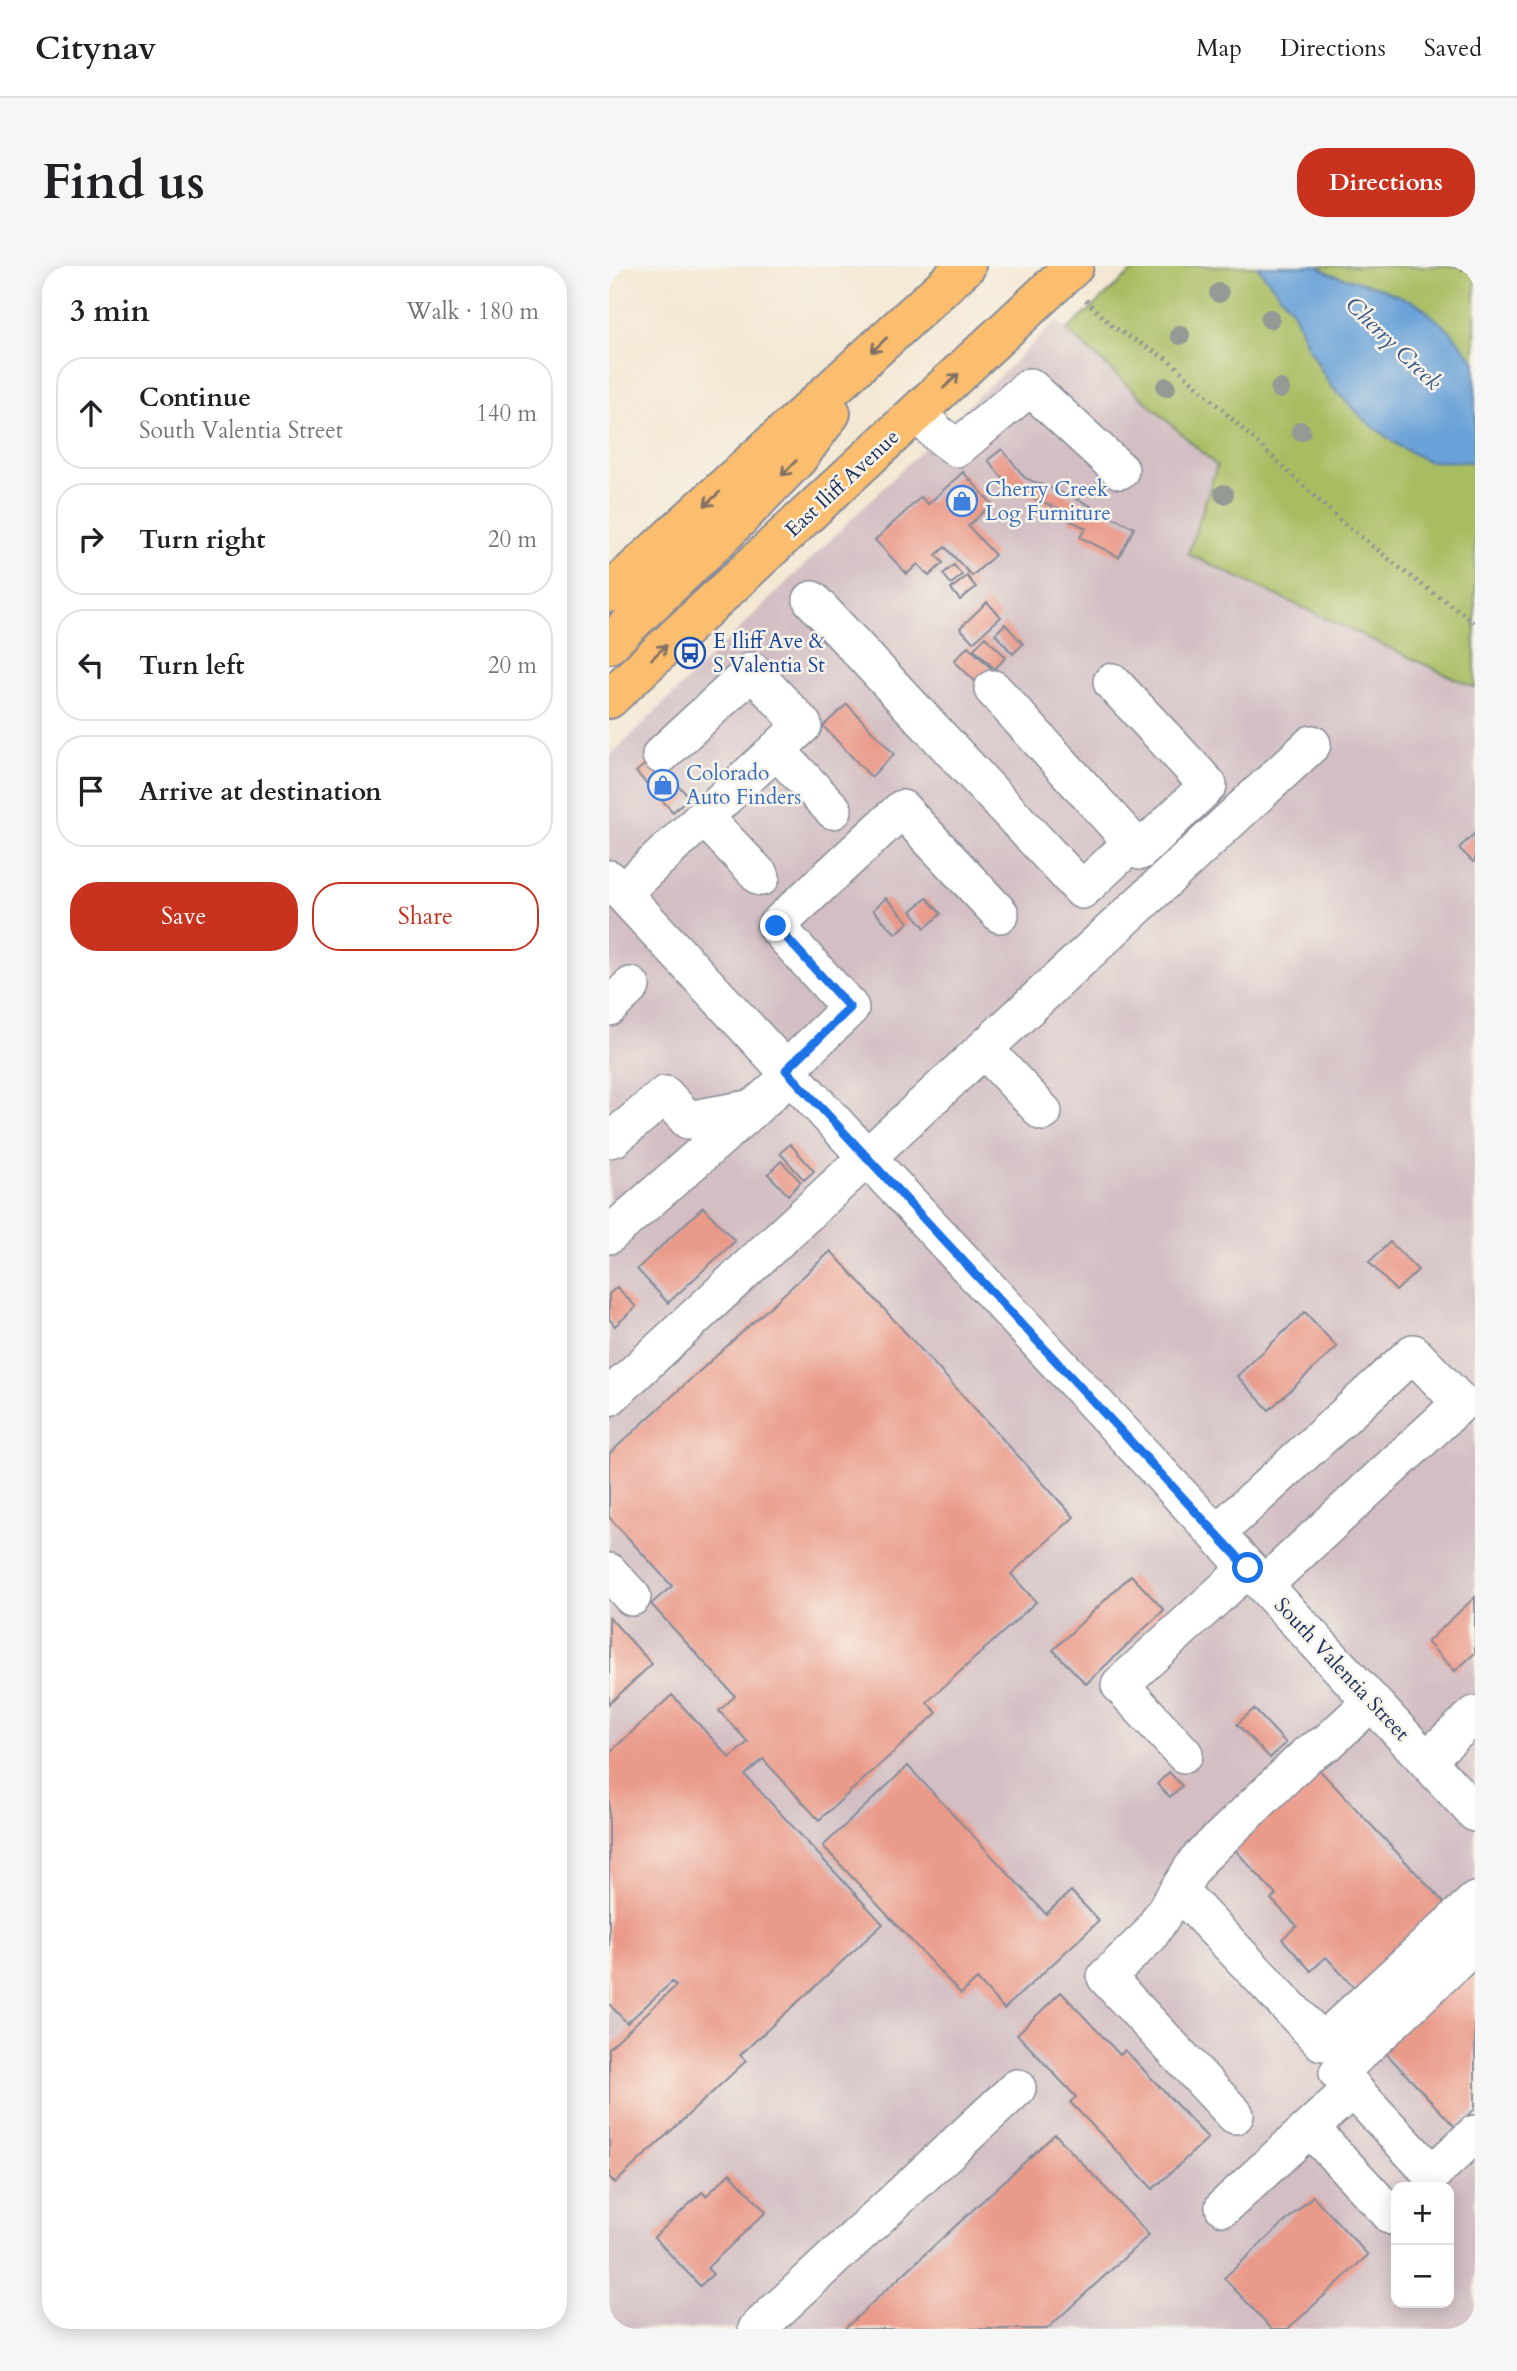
<!DOCTYPE html>
<html lang="en">
<head>
<meta charset="utf-8">
<style>
  body { margin:0; font-family:Cardo,serif; background:#f6f6f6; color:#202124 }
  .controls { position:absolute; right:21px; bottom:21px; display:grid; overflow:hidden; border-radius:14px; box-shadow:0 4px 18px #0003 }
  .controls button { width:63px; height:63px; display:grid; place-items:center; padding:0; border:0; border-bottom:2px solid #e0e0e0; background:#fff; color:#202124; font:35px sans-serif }
  .stop { position:absolute; width:21px; height:21px; margin:-16px; border:5px solid #1a73e8; border-radius:50%; background:#fff }
  .stop.end { background:#1a73e8; border-color:#fff; box-shadow:0 2px 7px #0008 }
  .list { margin:0; padding:0; list-style:none }
  h2 { display:flex; justify-content:space-between; align-items:center; height:91px; margin:0; padding:0 28px; font-size:30px }
  h2 small { font-size:23px; font-weight:400; color:#757577 }
  .list li { display:grid; grid-template-columns:46px 1fr auto; gap:21px; align-items:center; box-sizing:border-box; height:112px; margin:0 14px 14px; padding:0 14px; border:2px solid #e0e0e0; border-radius:28px }
  .list b { display:block; font-size:26px; white-space:nowrap }
  .list p { margin:0; font-size:23px; white-space:nowrap; color:#757577 }
  .list em { font-size:23px; font-style:normal; color:#757577 }
  .actions { display:flex; gap:14px; padding:21px 28px }
  .actions a { flex:1; padding:16px 0; border:2px solid #c8321e; border-radius:28px; text-align:center; font-size:24px; color:#c8321e }
  .actions .main { background:#c8321e; color:#fff }
  .icon { flex:none; width:38px; height:38px; fill:none; stroke:currentColor; stroke-width:2; stroke-linecap:round; stroke-linejoin:round }
  .map { position:relative; flex:none; width:866px; height:2063px; overflow:hidden; border-radius:28px }
  header { display:flex; align-items:center; gap:42px; box-sizing:border-box; height:98px; padding:0 35px; background:#fff; border-bottom:2px solid #e0e0e0 }
  header strong { font-size:33px }
  nav { display:flex; gap:38px; margin-inline-start:auto; font-size:24px }
  .intro { display:flex; align-items:center; justify-content:space-between; box-sizing:border-box; height:168px; padding:0 42px }
  h1 { margin:0; font-size:49px }
  .button { padding:18px 32px; border-radius:28px; background:#c8321e; color:#fff; font-size:24px; font-weight:700 }
  main { display:flex; gap:42px; padding:0 42px }
  aside { flex:1; background:#fff; border-radius:28px; box-shadow:0 4px 18px #0003 }
  .map>svg:first-child { display:block }
</style>
</head>
<body>
<header>
<strong>Citynav</strong>
<nav><a>Map</a><a>Directions</a><a>Saved</a></nav>
</header>
<div class="intro"><h1>Find us</h1><a class="button">Directions</a></div>
<main>
<aside>
<h2>3 min<small>Walk · 180 m</small></h2>
<ul class="list">
<li><svg class="icon" aria-label="ahead" viewBox="0 0 24 24"><path d="M12 20V5M6 11l6-6 6 6"/></svg><div><b>Continue</b><p>South Valentia Street</p></div><em>140 m</em></li>
<li><svg class="icon" aria-label="right" viewBox="0 0 24 24"><path d="M7 20v-9h11M14 6l5 5-5 5"/></svg><div><b>Turn right</b></div><em>20 m</em></li>
<li><svg class="icon" aria-label="left" viewBox="0 0 24 24"><path d="M17 20v-9H6M10 6l-5 5 5 5"/></svg><div><b>Turn left</b></div><em>20 m</em></li>
<li><svg class="icon" aria-label="arrive" viewBox="0 0 24 24"><path d="M6 21V4h12l-3 4 3 4H6"/></svg><div><b>Arrive at destination</b></div></li>
</ul>
<div class="actions"><a class="main">Save</a><a>Share</a></div>
</aside>
<div class="map">
<svg width="866" height="2063" viewBox="0 0 866 2063">
  <rect width="100%" height="100%" fill="#f7f3e8"/>
  <filter id="ink" filterUnits="userSpaceOnUse"><feTurbulence type="fractalNoise" baseFrequency=".0143" numOctaves="2"/><feDisplacementMap in="SourceGraphic" scale="14" xChannelSelector="R" yChannelSelector="G"/><feConvolveMatrix kernelMatrix="1 2 1 2 8 2 1 2 1" color-interpolation-filters="sRGB"/></filter>
  <filter id="wash" filterUnits="userSpaceOnUse"><feTurbulence type="fractalNoise" baseFrequency=".00686" numOctaves="4" result="noise"/><feDisplacementMap in="SourceGraphic" scale="28" xChannelSelector="R" yChannelSelector="G"/><feGaussianBlur stdDeviation="1.57" result="paint"/><feColorMatrix in="noise" values="0 0 0 0 0 0 0 0 0 0 0 0 0 0 0 0 0 1.4 0 .05"/><feComposite in="paint" operator="in"/></filter>
  <g filter="url(#wash)">
    <rect width="100%" height="100%" fill="#f4e8d4"/>
    <path fill="#d2bec3" fill-rule="evenodd" d="M448,55L608,200L778,380L866,422V2063H0V491L329,168ZM787,1921H840V2037H787Z"/>
    <path fill="#a8bd62" stroke="#627660" stroke-width="2" d="M529,0H866V422L579,288L608,200L458,64Z"/>
    <path fill="#69a2d8" stroke="#42689b" stroke-width="2" d="M648,0H708L722,8L765,20L808,37L843,67L866,96V196L819,195L791,181L757,155L722,120L698,79L685,46Z"/>
    <g id="blocks">
      <path fill="#ea9a89" d="M393,183L416,212L470,234L525,262L510,291L471,271L477,262L460,254L463,248L402,223L379,194Z
        M354,206L383,238L359,260L386,289L363,310L336,281L327,289L334,297L320,310L309,298L298,308L266,274L312,231L319,238Z
        M345,299L353,309L342,318L334,308Z
        M358,310L367,321L351,334L342,323Z
        M378,336L392,351L364,376L351,362Z
        M396,358L414,378L404,388L386,368Z
        M376,371L397,391L386,403L365,383Z
        M359,380L382,402L368,417L345,395Z
        M238,438L285,488L262,511L214,460Z
        M43,492L80,531L64,546L27,506Z
        M866,567V594L864,596L850,582Z
        M277,632L300,656L287,668L264,644Z
        M318,632L332,648L316,662L302,645Z
        M181,878L205,905L195,914L171,887Z
        M172,895L192,916L179,929L159,908Z
        M94,941L126,975L59,1037L28,1003Z
        M781,976L809,1004L787,1025L760,996Z
        M222,985L465,1251L402,1308L427,1336L318,1436L328,1447L210,1554L154,1493L136,1509L274,1658L131,1789L137,1795L6,1917L0,1911V1782L67,1720L63,1716L18,1757L0,1738V1487L63,1429L121,1492L139,1476L110,1445L126,1430L42,1338L63,1320L0,1251V1188Z
        M8,1021L27,1041L6,1060L0,1053V1028Z
        M696,1046L728,1081L660,1144L628,1110Z
        M522,1309L555,1344L477,1418L444,1384Z
        M866,1331V1387L846,1405L818,1376Z
        M0,1351L43,1398L0,1438Z
        M645,1443L677,1477L661,1492L628,1458Z
        M703,1496L843,1645L753,1730L717,1691L702,1705L673,1673L688,1660L662,1633L667,1629L618,1575Z
        M299,1500L437,1648L462,1625L490,1655L395,1743L368,1713L352,1728L214,1580Z
        M560,1506L573,1520L561,1531L548,1518Z
        M866,1699V1843L846,1861L774,1784Z
        M452,1726L511,1789L516,1784L599,1872L544,1923L461,1836L467,1831L408,1768Z
        M446,1868L540,1969L438,2063H235Z
        M121,1907L157,1946L98,2002L104,2008L91,2020L45,1971L93,1926L97,1930Z
        M704,1930L759,1989L679,2063H663L615,2012Z"/>
    </g>
  </g>
  <g filter="url(#ink)">
    <use href="#blocks" fill-opacity="0" stroke="#888c99" stroke-width="2"/>
    <g fill="none" stroke-linecap="round" stroke-linejoin="round">
      <g stroke="#888c99" stroke-width="40">
        <path id="minor" d="M308,147L329,168L348,182L421,121L511,204
          M203,334L473,624L523,577
          M384,423L531,585L599,519L503,416
          M167,484L224,544
          M95,551L152,611
          M0,613L866,1547
          M13,627L194,459L143,405L52,489
          M0,741L22,720
          M375,783L434,846
          M177,804L241,742L167,660L293,543L391,648
          M0,873L5,872L56,829L79,854L145,842L182,809
          M0,969L144,843
          M0,1131L703,478
          M607,1268L804,1087L852,1137L655,1319
          M0,1306L23,1331
          M575,1488L511,1419L639,1302
          M817,1494L866,1449
          M569,1624L713,1776L866,1635
          M866,1678L729,1807L823,1908L866,1868
          M626,1849L497,1711L540,1670L588,1595L699,1488L719,1476L763,1435
          M701,1862L783,1950
          M615,1941L744,1822
          M148,2063L408,1822"/>
      </g>
      <g stroke="#888c99" stroke-width="42">
        <path id="major" d="M0,327L357,0
          M0,378L119,264L189,192L222,147
          M0,433L465,0"/>
      </g>
      <path stroke="#888c99" stroke-width="4.5" stroke-dasharray="2 5" stroke-linecap="butt" d="M846,0L866,9
        M477,34L504,61L561,95L732,255L805,313L866,356"/>
      <use href="#minor" stroke="#fff" stroke-width="37"/>
      <use href="#major" stroke="#fbbd6e" stroke-width="38"/>
    </g>
    <g fill="#949a94">
      <circle cx="610" cy="27" r="10"/>
      <circle cx="661" cy="53" r="10"/>
      <circle cx="571" cy="69" r="10"/>
      <circle cx="557" cy="121" r="10"/>
      <circle cx="671" cy="123" r="10"/>
      <circle cx="692" cy="165" r="10"/>
      <circle cx="615" cy="228" r="10"/>
    </g>
    <defs><path id="oneway-shaft" d="M-6 0H5M1.5-3L5.5 0L1.5 3" fill="none" stroke-width="1.6" stroke-linecap="round" stroke-linejoin="round" transform="scale(1.75)"/></defs>
    <g stroke="#806f65">
      <use href="#oneway-shaft" transform="translate(270 79) rotate(137)"/>
      <use href="#oneway-shaft" transform="translate(342 115) rotate(-43)"/>
      <use href="#oneway-shaft" transform="translate(180 202) rotate(134)"/>
      <use href="#oneway-shaft" transform="translate(103 233) rotate(138)"/>
      <use href="#oneway-shaft" transform="translate(50 386) rotate(-43)"/>
    </g>
  </g>
  <g fill="none" stroke-linecap="round" stroke-linejoin="round" filter="url(#ink)">
    <path stroke="#1a73e8" stroke-width="9" d="M167,660L241,742L177,804L639,1302"/>
  </g>
  <defs>
    <g id="shop-ring" transform="scale(1.575)"><circle r="9.5" fill="#f7f3e8" stroke="#3f7fe0" stroke-width="1.5"/><path d="M-5-2.5h2.3a2.7 3.5 0 0 1 5.4 0H5L5.5 6h-11ZM-1.5-2.5h3a1.5 2.3 0 0 0-3 0Z" fill="#3f7fe0"/></g>
    <g id="bus-ring" transform="scale(1.575)"><circle r="9.5" fill="#f7f3e8" stroke="#1a4fb4" stroke-width="1.5"/><path d="M-5-6H5V4H4V6H2V4H-2V6H-4V4H-5ZM-3.5-4V0h7V-4ZM-3.5 1.2v1.5H-2V1.2ZM2 1.2v1.5H3.5V1.2Z" fill="#1a4fb4"/></g>
  </defs>
  <g fill-rule="evenodd">
    <use href="#shop-ring" x="353" y="235"/>
    <use href="#bus-ring" x="81" y="387"/>
    <use href="#shop-ring" x="54" y="519"/>
  </g>
  <g text-anchor="middle" stroke-width="5" stroke-linejoin="round" paint-order="stroke">
    <g font-size="21" fill="#1b2f5e" stroke="#f7f3e8">
      <text transform="translate(233 217) rotate(-43)" y="7">East Iliff Avenue</text>
      <text transform="translate(733 1403) rotate(47)" y="7">South Valentia Street</text>
    </g>
    <g font-size="21" fill="#366cbe" stroke="#f7f3e8" text-anchor="start">
      <text x="376" y="230">Cherry Creek<tspan x="376" dy="24">Log Furniture</tspan></text>
      <text x="77" y="514">Colorado<tspan x="77" dy="24">Auto Finders</tspan></text>
    </g>
    <g font-size="21" fill="#164399" stroke="#f7f3e8" text-anchor="start">
      <text x="104" y="382">E Iliff Ave &amp;<tspan x="104" dy="24">S Valentia St</tspan></text>
    </g>
    <g font-size="23" font-style="italic" fill="#365789" stroke="#f7f3e8">
      <text transform="translate(785 77) rotate(44)" y="8">Cherry Creek</text>
    </g>
  </g>
</svg>
<div class="controls">
<button>+</button>
<button>−</button>
</div>
<div class="stop" style="left:639px;top:1302px"></div>
<div class="stop end" style="left:167px;top:660px"></div>
</div>
</main>
</body>
</html>
